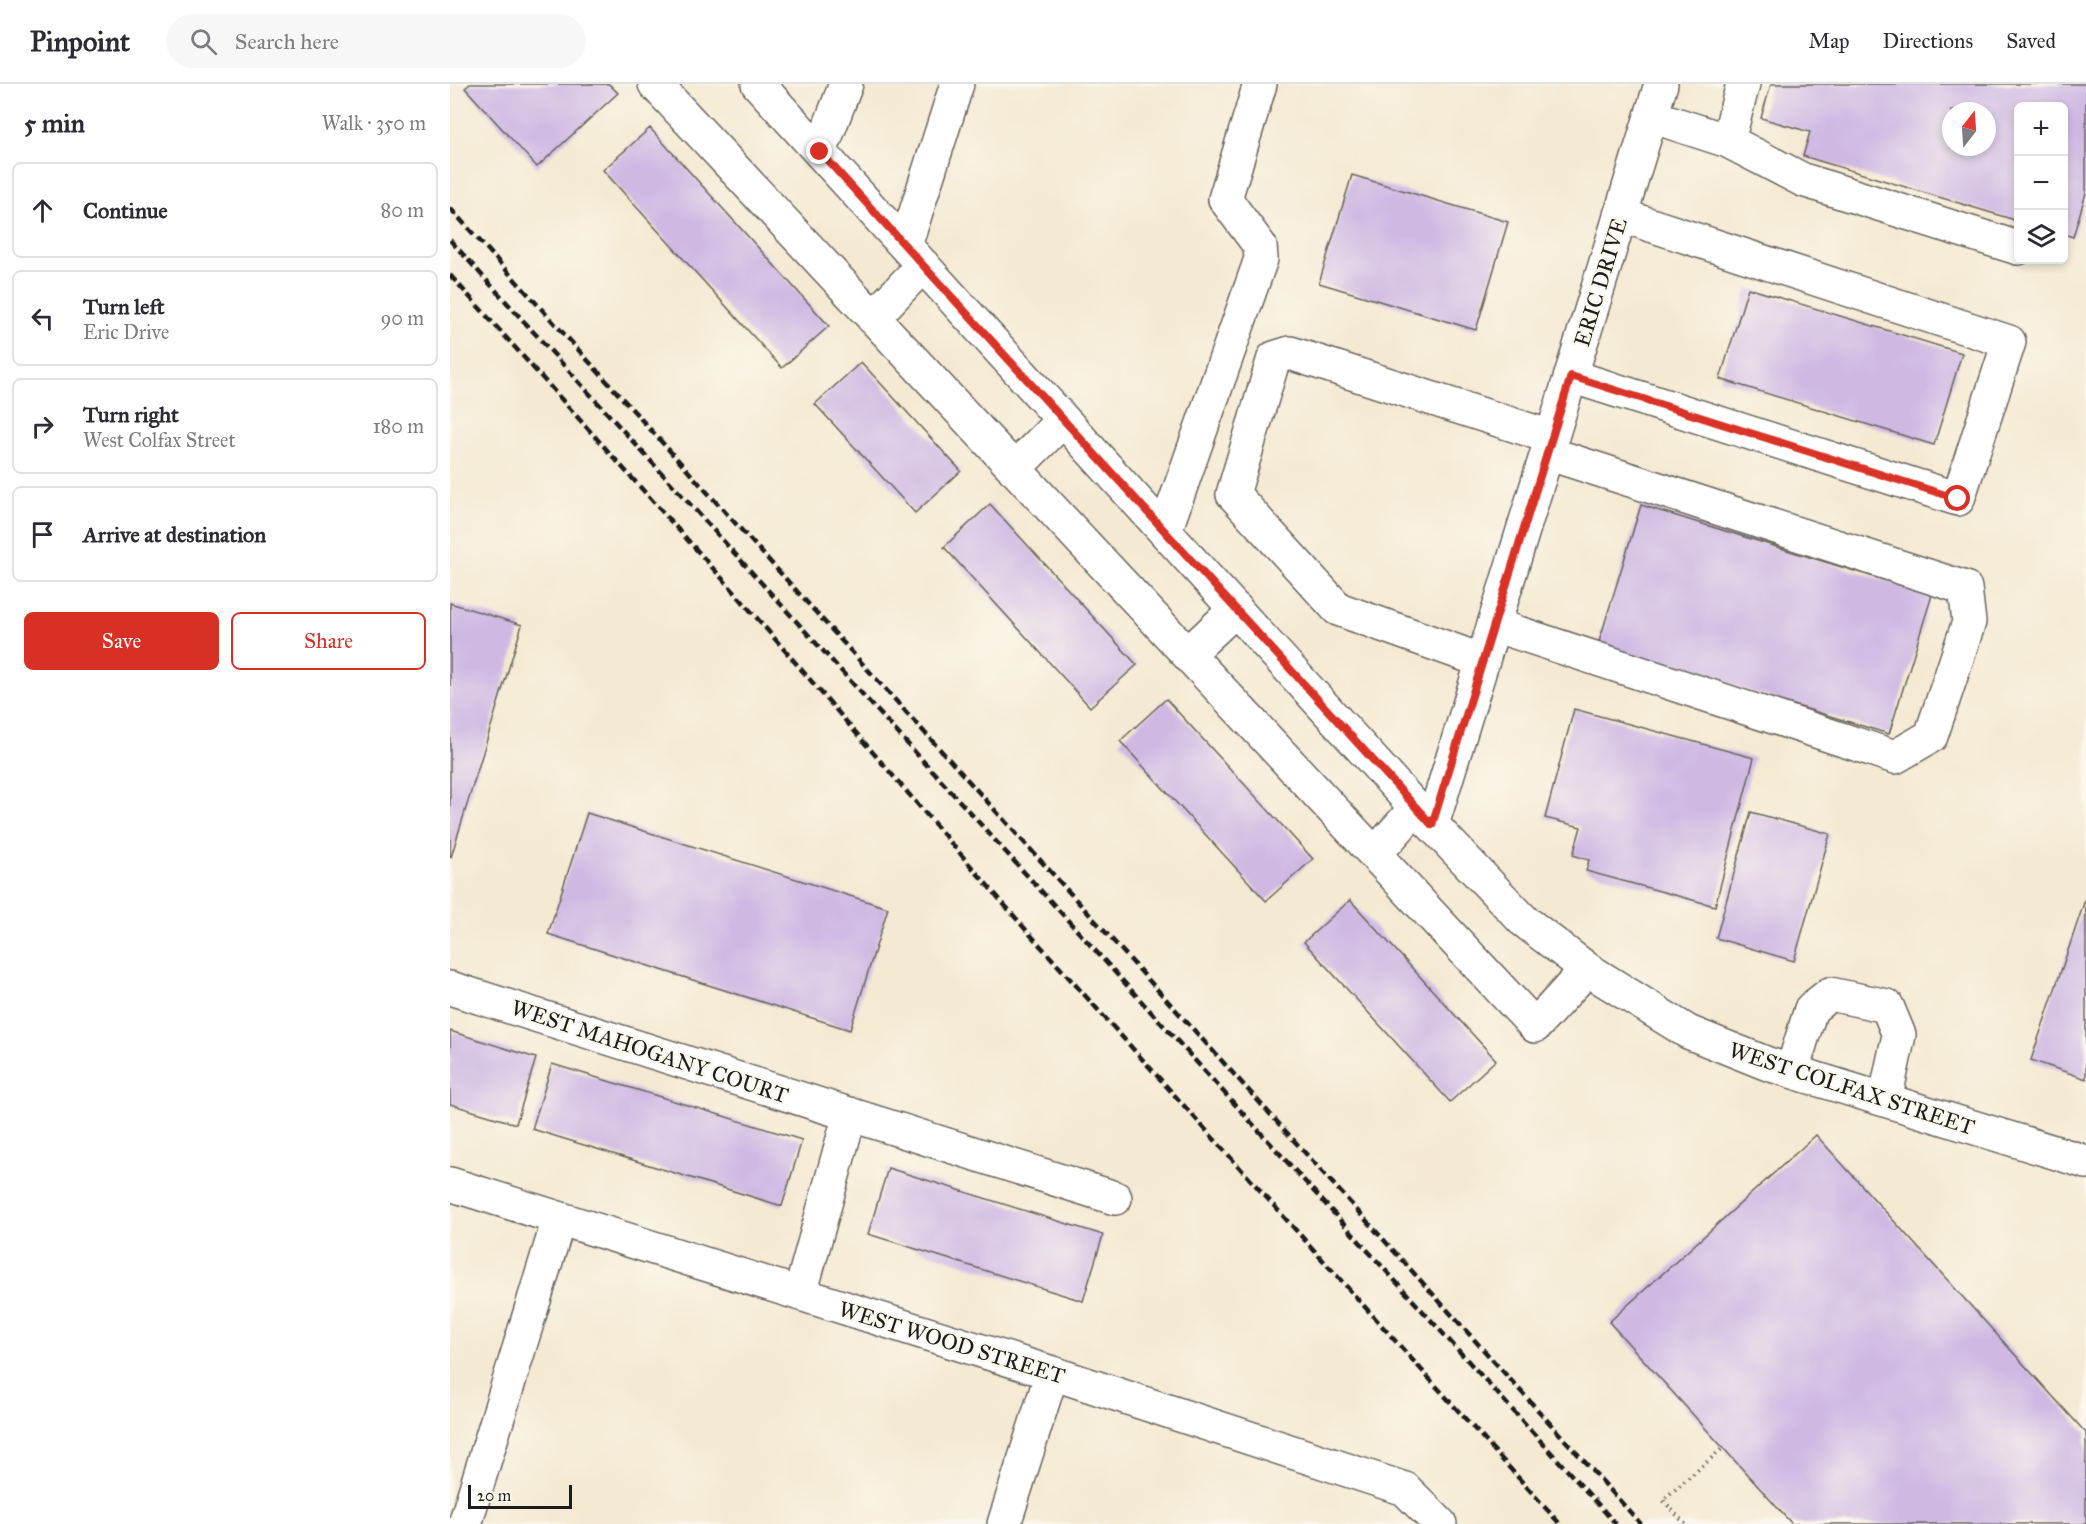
<!DOCTYPE html>
<html lang="en">
<head>
<meta charset="utf-8">
<style>
  body { margin:0; font-family:"IM FELL Great Primer",serif; background:#f7f7f7; color:#2b2b33 }
  .controls { position:absolute; right:18px; top:18px; display:grid; overflow:hidden; border-radius:9px; box-shadow:0 3px 9px #0003 }
  .controls button { width:54px; height:54px; display:grid; place-items:center; padding:0; border:0; border-bottom:2px solid #e1e1e2; background:#fff; color:#2b2b33; font:30px sans-serif }
  .compass { position:absolute; left:1492px; top:18px; width:54px; height:54px; border-radius:50%; background:#fff; box-shadow:0 3px 9px #0003; rotate:17deg }
  .scale { position:absolute; left:18px; bottom:15px; width:104px; box-sizing:border-box; padding-left:6px; border:3px solid #1c1c1c; border-top:0; font-size:16px; line-height:21px; white-space:nowrap; color:#1c1c1c; -webkit-text-stroke:4px #fbf7ec; paint-order:stroke }
  .stop { position:absolute; width:18px; height:18px; margin:-14px; border:4px solid #d93025; border-radius:50%; background:#fff }
  .stop.end { background:#d93025; border-color:#fff; box-shadow:0 2px 6px #0008 }
  .list { margin:0; padding:0; list-style:none }
  h2 { display:flex; justify-content:space-between; align-items:center; height:78px; margin:0; padding:0 24px; font-size:26px }
  h2 small { font-size:20px; font-weight:400; color:#7c7c81 }
  .list li { display:grid; grid-template-columns:39px 1fr auto; gap:18px; align-items:center; box-sizing:border-box; height:96px; margin:0 12px 12px; padding:0 12px; border:2px solid #e1e1e2; border-radius:9px }
  .list b { display:block; font-size:22px; white-space:nowrap }
  .list p { margin:0; font-size:20px; white-space:nowrap; color:#7c7c81 }
  .list em { font-size:20px; font-style:normal; color:#7c7c81 }
  .actions { display:flex; gap:12px; padding:18px 24px }
  .actions a { flex:1; padding:14px 0; border:2px solid #d93025; border-radius:9px; text-align:center; font-size:21px; color:#d93025 }
  .actions .main { background:#d93025; color:#fff }
  .icon { flex:none; width:33px; height:33px; fill:none; stroke:currentColor; stroke-width:2; stroke-linecap:round; stroke-linejoin:round }
  .map { position:relative; flex:none; width:1636px; height:1440px; overflow:hidden }
  header { display:flex; align-items:center; gap:36px; box-sizing:border-box; height:84px; padding:0 30px; background:#fff; border-bottom:2px solid #e1e1e2 }
  header strong { font-size:28px }
  nav { display:flex; gap:33px; margin-inline-start:auto; font-size:21px }
  .search { width:420px; height:54px; background:#f7f7f7; display:flex; align-items:center; gap:15px; box-sizing:border-box; padding:0 21px; border-radius:33px; color:#7c7c81; font-size:22px }
  main { display:flex }
  aside { flex:1; background:#fff }
  .map>svg:first-child { display:block }
</style>
</head>
<body>
<header>
<strong>Pinpoint</strong>
<div class="search"><svg class="icon" aria-label="search" viewBox="0 0 24 24"><circle cx="10" cy="10" r="6"/><path d="M15 15l6 6"/></svg>Search here</div>
<nav><a>Map</a><a>Directions</a><a>Saved</a></nav>
</header>
<main>
<aside>
<h2>5 min<small>Walk · 350 m</small></h2>
<ul class="list">
<li><svg class="icon" aria-label="ahead" viewBox="0 0 24 24"><path d="M12 20V5M6 11l6-6 6 6"/></svg><div><b>Continue</b></div><em>80 m</em></li>
<li><svg class="icon" aria-label="left" viewBox="0 0 24 24"><path d="M17 20v-9H6M10 6l-5 5 5 5"/></svg><div><b>Turn left</b><p>Eric Drive</p></div><em>90 m</em></li>
<li><svg class="icon" aria-label="right" viewBox="0 0 24 24"><path d="M7 20v-9h11M14 6l5 5-5 5"/></svg><div><b>Turn right</b><p>West Colfax Street</p></div><em>180 m</em></li>
<li><svg class="icon" aria-label="arrive" viewBox="0 0 24 24"><path d="M6 21V4h12l-3 4 3 4H6"/></svg><div><b>Arrive at destination</b></div></li>
</ul>
<div class="actions"><a class="main">Save</a><a>Share</a></div>
</aside>
<div class="map">
<svg width="1636" height="1440" viewBox="0 0 1636 1440">
  <rect width="100%" height="100%" fill="#fbf7ec"/>
  <filter id="ink" filterUnits="userSpaceOnUse"><feTurbulence type="fractalNoise" baseFrequency=".0167" numOctaves="2"/><feDisplacementMap in="SourceGraphic" scale="12" xChannelSelector="R" yChannelSelector="G"/><feConvolveMatrix kernelMatrix="1 2 1 2 8 2 1 2 1" color-interpolation-filters="sRGB"/></filter>
  <filter id="wash" filterUnits="userSpaceOnUse"><feTurbulence type="fractalNoise" baseFrequency=".008" numOctaves="4" result="noise"/><feDisplacementMap in="SourceGraphic" scale="24" xChannelSelector="R" yChannelSelector="G"/><feGaussianBlur stdDeviation="1.35" result="paint"/><feColorMatrix in="noise" values="0 0 0 0 0 0 0 0 0 0 0 0 0 0 0 0 0 1.4 0 .05"/><feComposite in="paint" operator="in"/></filter>
  <g filter="url(#wash)">
    <rect width="100%" height="100%" fill="#f4e9d2"/>
    <g id="blocks">
      <path fill="#cfb9e3" fill-rule="evenodd" d="M20,0H159L168,9L87,83L15,4Z
        M1321,0H1636V109L1623,153L1614,150V22H1568V137L1353,72L1360,48L1311,34ZM1501,27H1537V63H1501Z
        M200,44L379,242L332,284L153,86Z
        M902,91L1058,138L1026,246L869,199Z
        M1298,204L1512,269L1484,361L1270,295Z
        M411,278L511,387L465,429L365,320Z
        M540,420L687,581L640,623L494,463Z
        M1191,421L1482,511L1439,650L1148,561Z
        M0,519L72,541L1,773H0Z
        M716,615L863,775L816,817L670,657Z
        M1124,625L1304,674L1265,822L1136,787L1139,776L1123,771L1131,743L1095,734Z
        M1301,728L1380,750L1344,877L1266,854Z
        M137,729L438,824L400,946L98,850Z
        M1636,813V995L1581,976Z
        M900,816L1046,976L1000,1018L854,858Z
        M0,947L86,974L66,1040L0,1020Z
        M102,980L352,1056L332,1122L82,1045Z
        M1366,1051L1636,1349V1440H1342L1159,1238Z
        M438,1084L653,1151L633,1217L418,1150Z"/>
    </g>
  </g>
  <g filter="url(#ink)">
    <use href="#blocks" fill-opacity="0" stroke="#68645c" stroke-width="1.5"/>
    <g fill="none" stroke-linecap="round" stroke-linejoin="round">
      <g stroke="#68645c" stroke-width="36">
        <path id="minor" d="M205,0L1085,942L1137,885
          M308,0L966,724L1073,836L1137,885L1238,948L1318,980L1636,1078
          M1201,32L1278,57L1293,0
          M1278,57L1353,96L1568,164
          M370,68L396,0
          M455,162L507,0
          M423,234L473,181
          M1121,292L1508,415L1559,258L1170,131
          M564,385L613,336
          M715,447L811,175L810,162L775,115L810,0
          M1044,541L1445,673L1481,652L1519,538L1515,504L1097,369
          M738,570L786,525
          M1033,577L888,525L783,410L824,274L840,269L1101,353
          M982,741L1211,0
          M925,770L966,724
          M0,904L665,1114
          M1342,987L1361,925L1380,910L1437,922L1449,951L1435,1016
          M0,1100L602,1289L955,1405L990,1440
          M350,1210L400,1030
          M15,1440L109,1135
          M554,1440L602,1289"/>
      </g>
      <path stroke="#68645c" stroke-width="4" stroke-dasharray="1.5 4.5" stroke-linecap="butt" d="M1235,1440L1213,1416L1273,1364"/>
      <use href="#minor" stroke="#fff" stroke-width="33"/>
      <path stroke="#1c1c1c" stroke-width="4.5" stroke-dasharray="9 4.5" stroke-linecap="butt" d="M0,124L1191,1440
        M0,156L1166,1440
        M0,191L287,511L577,847L1110,1440"/>
    </g>
  </g>
  <g fill="none" stroke-linecap="round" stroke-linejoin="round" filter="url(#ink)">
    <path stroke="#d93025" stroke-width="8" d="M370,68L982,741L1121,292L1508,415"/>
  </g>
  <g text-anchor="middle" stroke-width="4.5" stroke-linejoin="round" paint-order="stroke">
    <g font-size="22" fill="#1c1c1c" stroke="#fbf7ec">
      <text transform="translate(1150 198) rotate(-73)" y="8">ERIC DRIVE</text>
      <text transform="translate(200 967) rotate(18)" y="8">WEST MAHOGANY COURT</text>
      <text transform="translate(1402 1004) rotate(18)" y="8">WEST COLFAX STREET</text>
      <text transform="translate(502 1258) rotate(17)" y="8">WEST WOOD STREET</text>
    </g>
  </g>
</svg>
<div class="controls">
<button>+</button>
<button>−</button>
<button><svg class="icon" aria-label="layers" viewBox="0 0 24 24"><path d="M12 4l9 5-9 5-9-5zM3 14l9 5 9-5"/></svg></button>
</div>
<svg class="compass" viewBox="-18 -18 36 36"><path d="M0-13l5 13h-10z" fill="#e53935"/><path d="M0 13l5-13h-10z" fill="#7c7c81"/></svg>
<div class="scale">20 m</div>
<div class="stop" style="left:1508px;top:415px"></div>
<div class="stop end" style="left:370px;top:68px"></div>
</div>
</main>
</body>
</html>
